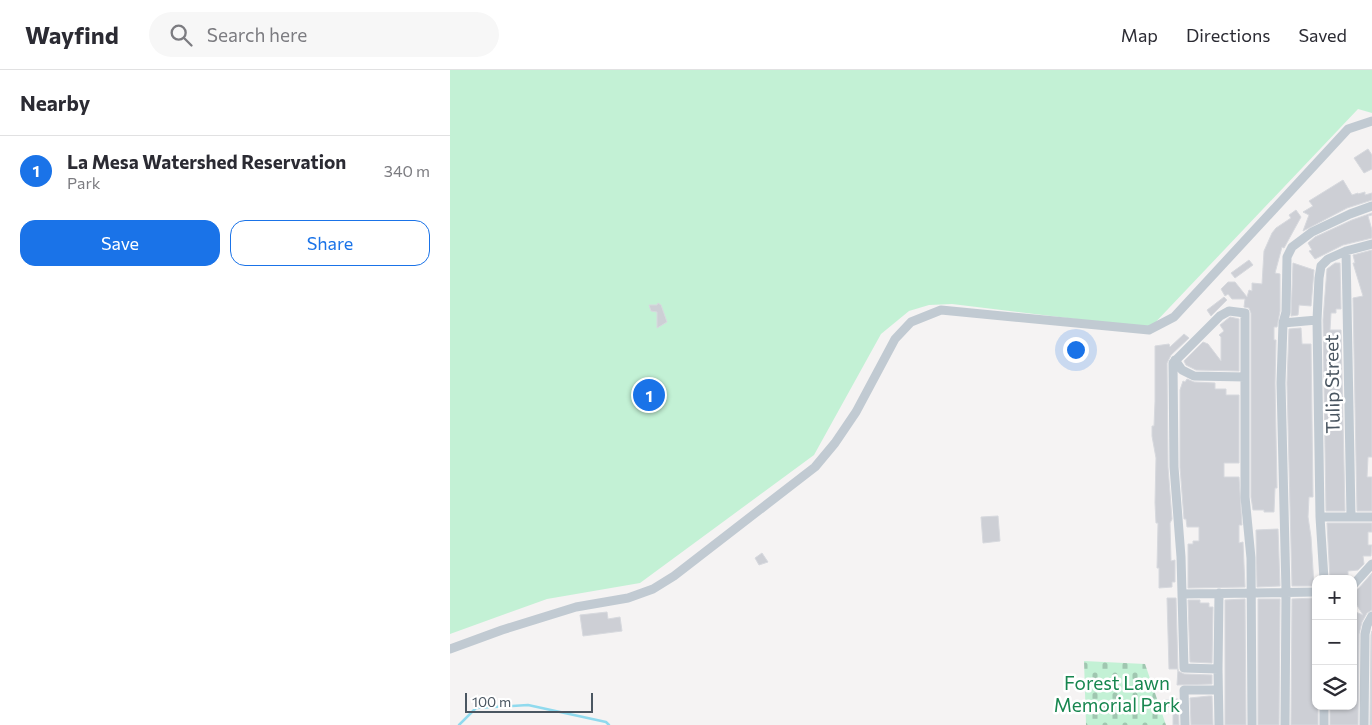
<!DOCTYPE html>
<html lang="en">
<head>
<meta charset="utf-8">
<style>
  body { margin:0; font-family:Commissioner,sans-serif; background:#f7f7f7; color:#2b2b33 }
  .controls { position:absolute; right:15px; bottom:15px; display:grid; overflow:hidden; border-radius:10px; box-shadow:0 1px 4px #0004 }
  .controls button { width:45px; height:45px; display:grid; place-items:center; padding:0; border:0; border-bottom:1px solid #e1e1e2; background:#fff; color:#2b2b33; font:25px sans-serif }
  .scale { position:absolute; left:15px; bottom:12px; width:128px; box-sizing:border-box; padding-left:5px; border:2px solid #4a5661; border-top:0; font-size:14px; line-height:18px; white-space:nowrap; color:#4a5661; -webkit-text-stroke:4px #fff; paint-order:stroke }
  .you { position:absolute; left:625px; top:279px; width:18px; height:18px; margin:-12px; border:4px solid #fff; border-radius:50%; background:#1a73e8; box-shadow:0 0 0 8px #1a73e833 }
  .badge { display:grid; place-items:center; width:32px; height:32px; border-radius:50%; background:#1a73e8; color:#fff; font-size:16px; font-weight:700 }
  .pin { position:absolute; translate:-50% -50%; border:2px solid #fff; box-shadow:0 1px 5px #0006 }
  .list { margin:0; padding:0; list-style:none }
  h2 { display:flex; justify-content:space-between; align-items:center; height:65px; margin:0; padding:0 20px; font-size:21px }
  h2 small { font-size:16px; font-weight:400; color:#7c7c81 }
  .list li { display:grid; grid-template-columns:32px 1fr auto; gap:15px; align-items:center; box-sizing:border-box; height:70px; padding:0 20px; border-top:1px solid #e1e1e2 }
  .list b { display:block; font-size:19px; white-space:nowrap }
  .list p { margin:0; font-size:16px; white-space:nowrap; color:#7c7c81 }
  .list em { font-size:16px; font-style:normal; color:#7c7c81 }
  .actions { display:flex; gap:10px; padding:15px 20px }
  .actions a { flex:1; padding:11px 0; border:1px solid #1a73e8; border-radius:15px; text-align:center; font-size:18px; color:#1a73e8 }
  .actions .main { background:#1a73e8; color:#fff }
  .icon { flex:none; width:28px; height:28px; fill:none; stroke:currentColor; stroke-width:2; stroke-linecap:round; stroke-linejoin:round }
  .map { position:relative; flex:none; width:922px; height:655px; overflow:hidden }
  header { display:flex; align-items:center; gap:30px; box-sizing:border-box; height:70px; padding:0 25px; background:#fff; border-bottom:1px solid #e1e1e2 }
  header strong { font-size:24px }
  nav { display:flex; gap:28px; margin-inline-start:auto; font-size:18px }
  .search { width:350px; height:45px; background:#f7f7f7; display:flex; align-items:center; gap:12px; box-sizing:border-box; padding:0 18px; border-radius:28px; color:#7c7c81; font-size:19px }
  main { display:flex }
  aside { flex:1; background:#fff }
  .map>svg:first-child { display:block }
</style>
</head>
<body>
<header>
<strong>Wayfind</strong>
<div class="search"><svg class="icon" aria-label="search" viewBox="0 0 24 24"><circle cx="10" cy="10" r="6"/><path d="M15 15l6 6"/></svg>Search here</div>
<nav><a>Map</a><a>Directions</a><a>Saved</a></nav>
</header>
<main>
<aside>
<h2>Nearby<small></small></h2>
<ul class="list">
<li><span class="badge">1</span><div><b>La Mesa Watershed Reservation</b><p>Park</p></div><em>340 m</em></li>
</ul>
<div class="actions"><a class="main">Save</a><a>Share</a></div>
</aside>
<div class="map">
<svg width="922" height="655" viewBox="0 0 922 655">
  <defs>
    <pattern id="cemetery-stones" width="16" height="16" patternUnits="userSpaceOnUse" patternTransform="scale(1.25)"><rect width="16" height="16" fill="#c3f1d5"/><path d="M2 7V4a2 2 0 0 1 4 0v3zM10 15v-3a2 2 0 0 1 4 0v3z" fill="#a0c6b0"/></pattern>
  </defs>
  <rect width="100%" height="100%" fill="#f5f3f3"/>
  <path fill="url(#cemetery-stones)" d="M634,591L695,594L716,655H636Z"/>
  <path fill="#c3f1d5" d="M0,0H922V43L908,39L700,258L502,234L479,235L459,241L431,264L364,385L190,513L97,529L0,564Z"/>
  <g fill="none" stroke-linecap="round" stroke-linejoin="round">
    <path stroke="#90daee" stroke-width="2.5" d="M9,655L26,638L78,635L156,652L159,655"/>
  </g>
  <path fill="#cdcfd5" stroke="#d7d9de" d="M918,79L922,85V99L914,103L904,88Z
    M893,110L902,125L908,123V124L915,122V125L922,123V130L897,138L853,161L859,145L853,142L863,136L859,131Z
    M846,140L851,147L834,178L832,177L825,203L830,204V241L827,257H824V270H826L825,313L827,418H825L824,442H814V440H803L801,427V243L799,238L794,237L795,229H782L778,224L775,226L771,219L778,212H785L797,227L799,220L802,221V213L812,214L814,181L822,163L826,158L841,148L839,145Z
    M922,143V145L918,146L922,160V168L893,175L865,189L859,181L862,180L858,173L865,167L902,150Z
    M922,180V387H918L917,407H922V441H907L903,228L913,226L903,193H905L903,185Z
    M799,190L803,195L785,208L781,203Z
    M843,193L864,200L861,236L849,235L848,245L841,246Z
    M885,193H890L891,239H886V243H881L880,260H891L895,441H876L873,250L877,199Z
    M774,227L777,230L761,246L757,240Z
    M208,233L211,235L217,252L207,258V242L201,241L199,235H207Z
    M780,247L789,249V301L746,300L736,295L734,291L753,272L758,274L771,291V267L769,265L774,261L770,255Z
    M851,258L852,274H861L863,427H859L858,447L861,467L864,516H842L837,313L839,259Z
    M734,264L739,268L721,285L717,293L718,397L722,449L720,453L721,491L725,490V512H722V517L709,518V498H707L708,453H706L705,433L706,388L702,366V356H704L705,332V276L719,274L720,277Z
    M737,309L744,312L765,313V319H776V325H789V393H774V407H789L792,455H789V473L793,472L795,517L738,518V474H743V471H749V457H737L736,449H734L730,397V320L733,311L735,312Z
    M548,446L550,471L533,473L531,447Z
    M877,453H922V462H918V475H922L921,486H913L914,494L908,500L898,501V509H880Z
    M828,459L830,516L807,517L806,460Z
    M312,483L318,492L309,495L305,488Z
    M922,503V540L917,543L912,552L909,564L908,655H880V636H903V541L913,545L903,529V521L908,519Z
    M717,528H726L728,601L734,604L762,605V614L727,615L728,599H719Z
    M865,528L866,636H868V655H841L842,529Z
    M795,529L796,655H775V530Z
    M808,529H830L829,655H808Z
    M738,530H750V533H759V537H763L762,593L740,592Z
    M157,542L158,549L170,547L172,561L133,566L130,545Z
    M922,561V655H920L921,565Z
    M759,626H762L763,655H741L740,628Z
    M723,629H728L729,655H723V636L716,637L715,630Z"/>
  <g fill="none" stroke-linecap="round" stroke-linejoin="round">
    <path stroke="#c1cad2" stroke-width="9" d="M896,181L901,446
      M833,253L867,250
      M725,290L732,300L744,306L795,307
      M870,447H922
      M874,509L870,447L867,250L869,208L871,196L878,189L896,181L922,174
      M903,515L922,494
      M732,524L866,522
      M0,579L52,560L126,537L178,528L203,519L224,506L365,397L385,373L406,342L445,269L461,252L491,240L699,260L724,247L898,59L922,51
      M768,599L734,598L731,487L724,397L723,293L770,246L779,241L795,243V427L801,488L802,655
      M735,655L734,620H768
      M769,655L768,599L769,523
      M835,655L836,521L831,313L833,253L836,242L837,187L842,177L862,162L900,144L922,136
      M874,655V636
      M914,655L915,564L917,555L922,546"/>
  </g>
  <g text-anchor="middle" stroke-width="5" stroke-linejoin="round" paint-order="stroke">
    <g font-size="19" fill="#4a5661" stroke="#fff">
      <text transform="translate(882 314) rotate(-91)" y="7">Tulip Street</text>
    </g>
    <g font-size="19" fill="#17864f" stroke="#fff">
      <text x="667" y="620">Forest Lawn<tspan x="667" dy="22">Memorial Park</tspan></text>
    </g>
  </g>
</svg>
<div class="controls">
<button>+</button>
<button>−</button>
<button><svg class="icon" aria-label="layers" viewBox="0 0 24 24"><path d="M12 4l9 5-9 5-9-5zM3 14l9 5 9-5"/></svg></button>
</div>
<div class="scale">100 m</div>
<div class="you"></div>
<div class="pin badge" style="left:199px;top:325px">1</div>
</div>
</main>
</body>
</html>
